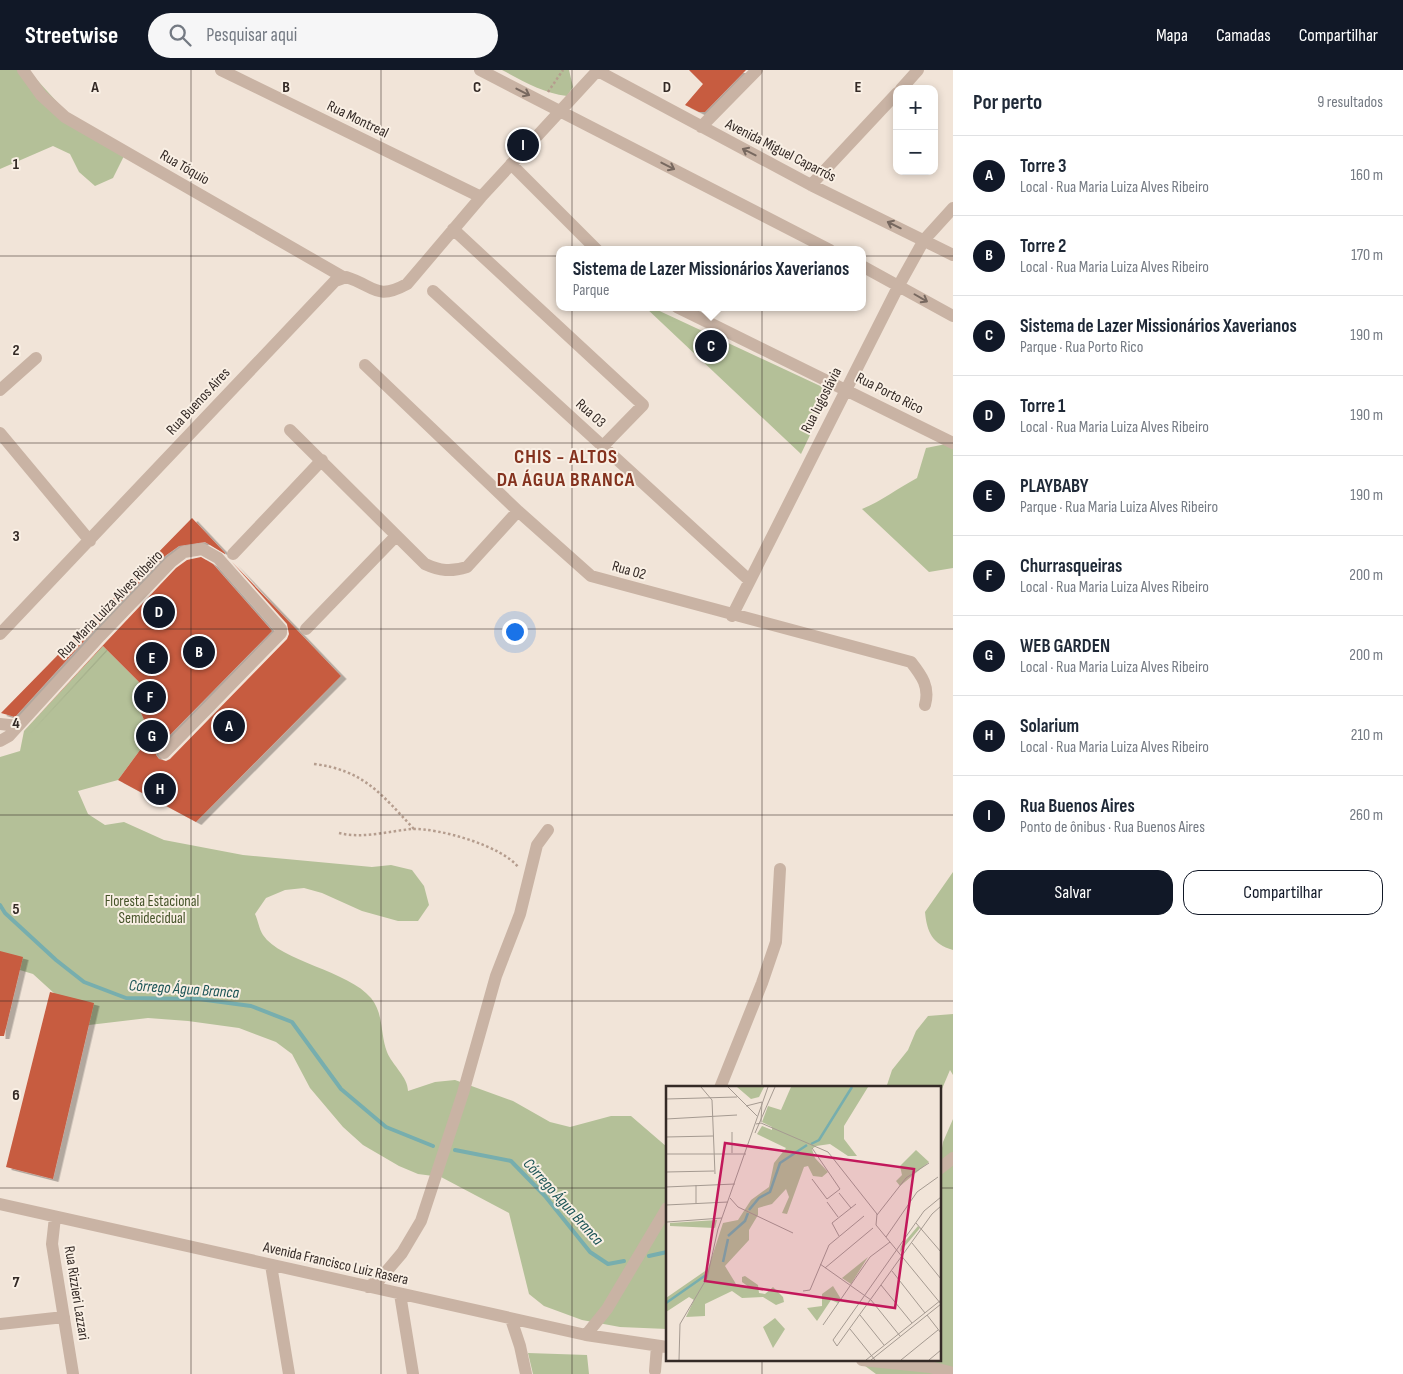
<!DOCTYPE html>
<html lang="pt">
<head>
<meta charset="utf-8">
<style>
  body { margin:0; font-family:"Sofia Sans Condensed",sans-serif; background:#f6f6f7; color:#1f2937 }
  .controls { position:absolute; right:15px; top:15px; display:grid; overflow:hidden; border-radius:10px; box-shadow:0 2px 8px #0003 }
  .controls button { width:45px; height:45px; display:grid; place-items:center; padding:0; border:0; border-bottom:1px solid #e0e1e3; background:#fff; color:#1f2937; font:25px sans-serif }
  .you { position:absolute; left:514px; top:561px; width:18px; height:18px; margin:-12px; border:4px solid #fff; border-radius:50%; background:#1a73e8; box-shadow:0 0 0 8px #1a73e833 }
  .badge { display:grid; place-items:center; width:32px; height:32px; border-radius:50%; background:#111827; color:#fff; font-size:16px; font-weight:700 }
  .pin { position:absolute; translate:-50% -50%; border:2px solid #fff; box-shadow:0 1px 5px #0006 }
  .popup { position:absolute; left:556px; top:176px; width:310px; height:65px; box-sizing:border-box; display:grid; place-content:center; border-radius:10px; background:#fff; filter:drop-shadow(0 1px 4px #0005); font-size:16px; white-space:nowrap; color:#747a83 }
  .popup b { font-size:19px; color:#1f2937 }
  .popup::after { content:''; position:absolute; left:50%; top:100%; margin-left:-10px; border:10px solid transparent; border-top-color:#fff }
  .list { margin:0; padding:0; list-style:none }
  h2 { display:flex; justify-content:space-between; align-items:center; height:65px; margin:0; padding:0 20px; font-size:21px }
  h2 small { font-size:16px; font-weight:400; color:#747a83 }
  .list li { display:grid; grid-template-columns:32px 1fr auto; gap:15px; align-items:center; box-sizing:border-box; height:80px; padding:0 20px; border-top:1px solid #e0e1e3 }
  .list b { display:block; font-size:19px; white-space:nowrap }
  .list p { margin:0; font-size:16px; white-space:nowrap; color:#747a83 }
  .list em { font-size:16px; font-style:normal; color:#747a83 }
  .actions { display:flex; gap:10px; padding:15px 20px }
  .actions a { flex:1; padding:11px 0; border:1px solid #111827; border-radius:15px; text-align:center; font-size:18px; color:#111827 }
  .actions .main { background:#111827; color:#fff }
  .icon { flex:none; width:28px; height:28px; fill:none; stroke:currentColor; stroke-width:2; stroke-linecap:round; stroke-linejoin:round }
  .map { position:relative; flex:none; width:953px; height:1304px; overflow:hidden }
  header { display:flex; align-items:center; gap:30px; box-sizing:border-box; height:70px; padding:0 25px; background:#111827; color:#fff }
  header strong { font-size:24px }
  nav { display:flex; gap:28px; margin-inline-start:auto; font-size:18px }
  .search { width:350px; height:45px; background:#f6f6f7; display:flex; align-items:center; gap:12px; box-sizing:border-box; padding:0 18px; border-radius:28px; color:#747a83; font-size:19px }
  main { display:flex }
  aside { flex:1; background:#fff }
  .map>svg:first-child { display:block }
</style>
</head>
<body>
<header>
<strong>Streetwise</strong>
<div class="search"><svg class="icon" aria-label="search" viewBox="0 0 24 24"><circle cx="10" cy="10" r="6"/><path d="M15 15l6 6"/></svg>Pesquisar aqui</div>
<nav><a>Mapa</a><a>Camadas</a><a>Compartilhar</a></nav>
</header>
<main>
<div class="map">
<svg width="953" height="1304" viewBox="0 0 953 1304">
  <defs>
    <filter id="shadow"><feDropShadow dx="5.5" dy="3" stdDeviation="0" flood-color="#0004"/></filter>
  </defs>
  <rect width="100%" height="100%" fill="#f1e4d8"/>
  <path fill="#b4c098" d="M0,0H28L86,64L126,82L113,108L95,116L79,102L70,84L53,76L0,99Z
    M502,0H569L573,17L567,26C543,23 523,11 502,0Z
    M645,237H651L831,321L801,384Z
    M946,374L953,378V498L929,502L862,439C882,431 898,418 917,408L926,378Z
    M103,576L139,612L136,630L144,650L139,658L143,676L118,710L78,721L88,744L105,755L124,752L164,770L243,785L372,797L391,795L412,800L424,816L429,835L418,851H398L362,841L322,823L304,818L285,820L266,828L255,844C258,850 259,859 263,865C280,891 349,901 371,928C384,944 380,964 387,982C392,995 408,1007 408,1021L435,1012L455,1010L513,1031L550,1052L570,1057L611,1046H631L667,1077V1259L620,1257L582,1250L544,1236L529,1224L509,1143L441,1107L418,1104L399,1096L363,1075L343,1057L310,1018L292,984L276,972L239,958L188,951L148,948L89,955L33,904L0,894V687L20,681L24,661Z
    M953,802V880C932,874 927,862 925,842Z
    M953,944V1005L950,1000L939,1026V1018H886L892,1000L908,980L916,961L928,946Z
    M953,1049V1304H876L857,1290H939V1096L943,1072Z
    M528,1283L587,1285L589,1304H533Z"/>
  <g fill="none" stroke-linecap="round" stroke-linejoin="round">
    <path stroke="#77aeae" stroke-width="4" d="M0,835L5,843L56,890L84,912L126,928L199,929L251,936L292,952L341,1019L386,1057L433,1076
      M455,1080L511,1091L545,1126L590,1182L608,1194L624,1191
      M649,1186L667,1182"/>
  </g>
  <path fill="#c75b40" filter="url(#shadow)" d="M689,0H746L705,42H699L685,35L703,14Z
    M192,448L225,483V484L205,472L179,476L165,486L94,560L15,647L1,643Z
    M201,487L213,494L272,561L158,677L156,685L159,689L166,691L170,689L287,569L289,564L287,554L232,492L341,606L196,752L118,710L143,676L139,658L144,650L136,630L139,612L103,576L24,661L106,572L176,498L187,490Z
    M0,881L23,887L4,966H0Z
    M50,922L94,933L53,1109L6,1097Z"/>
  <g fill="none" stroke-linecap="round" stroke-linejoin="round">
    <path stroke="#b59d8e" stroke-width="2.5" stroke-dasharray="2.5 2.5" stroke-linecap="butt" d="M548,22L563,0
      M314,694C364,700 382,725 414,759
      M339,763C362,769 389,761 412,759C439,758 503,776 519,798"/>
    <path stroke="#c9b3a4" stroke-width="12" d="M23,0L41,25L65,47L343,207
      M221,0L481,127
      M480,0L830,180
      M596,0L811,115L953,185
      M901,19L918,0
      M701,57L757,0
      M511,94L597,180
      M811,115L897,23
      M453,159L643,335L603,376
      M862,196L953,246
      M433,221L749,510
      M677,237L953,373
      M365,295L518,441L591,506L911,592C922,606 930,617 925,635
      M0,320L36,288
      M290,360L425,494C440,501 451,502 467,497L518,441
      M0,363L90,471
      M233,484L322,390
      M732,546L899,215L924,170L953,138
      M306,559L396,466
      M0,564L335,211L346,207C375,216 376,231 407,214L481,127L598,0
      M0,654L18,656
      M0,671L9,666L100,566L171,492L184,482L202,479L218,488L281,559V563L164,683
      M720,1018L762,913L776,872L780,799
      M939,1099L953,1088
      M0,1134L586,1265L667,1277
      M55,1147L52,1174L73,1304
      M271,1195L289,1304
      M368,1217L380,1209L402,1183L421,1151L463,1023L496,906L520,844L537,775L548,760
      M400,1224L413,1304
      M511,1249L520,1276L526,1304
      M0,1254L64,1247
      M586,1265L607,1239L667,1138
      M862,1290L930,1297L953,1303
      M655,1301L657,1276"/>
  </g>
  <defs><path id="oneway-shaft" d="M-6 0H5M1.5-3L5.5 0L1.5 3" fill="none" stroke-width="1.6" stroke-linecap="round" stroke-linejoin="round" transform="scale(1.25)"/></defs>
  <g stroke="#77685f">
    <use href="#oneway-shaft" transform="translate(523 22) rotate(27)"/>
    <use href="#oneway-shaft" transform="translate(749 82) rotate(-153)"/>
    <use href="#oneway-shaft" transform="translate(668 96) rotate(27)"/>
    <use href="#oneway-shaft" transform="translate(894 155) rotate(-154)"/>
    <use href="#oneway-shaft" transform="translate(921 228) rotate(30)"/>
  </g>
  <path fill="none" stroke="#342a26" stroke-width="1" stroke-opacity="0.55" d="M191,0V1304M381,0V1304M572,0V1304M762,0V1018M0,186H953M0,373H953M0,559H953M0,745H953M0,931H953M0,1118H667M939,1118H953M762,1290V1304"/>
  <g text-anchor="middle" stroke-width="4" stroke-linejoin="round" paint-order="stroke">
    <g font-size="15" fill="#342a26" stroke="#f9efe4">
      <text transform="translate(358 49) rotate(26)" y="5">Rua Montreal</text>
      <text transform="translate(781 80) rotate(27)" y="5">Avenida Miguel Caparrós</text>
      <text transform="translate(185 97) rotate(30)" y="5">Rua Tóquio</text>
      <text transform="translate(890 323) rotate(27)" y="5">Rua Porto Rico</text>
      <text transform="translate(821 330) rotate(-63)" y="5">Rua Iugoslávia</text>
      <text transform="translate(198 331) rotate(-47)" y="5">Rua Buenos Aires</text>
      <text transform="translate(591 343) rotate(42)" y="5">Rua 03</text>
      <text transform="translate(629 500) rotate(16)" y="5">Rua 02</text>
      <text transform="translate(110 534) rotate(-46)" y="5">Rua Maria Luiza Alves Ribeiro</text>
      <text transform="translate(336 1193) rotate(13)" y="5">Avenida Francisco Luiz Rasera</text>
      <text transform="translate(77 1223) rotate(81)" y="5">Rua Rizzieri Lazzari</text>
    </g>
    <g font-size="15" fill="#455329" stroke="#f9efe4">
      <text x="152" y="836">Floresta Estacional<tspan x="152" dy="17">Semidecidual</tspan></text>
    </g>
    <g font-size="16" font-style="italic" fill="#1b5456" stroke="#f9efe4">
      <text transform="translate(184 918) rotate(4)" y="6">Córrego Água Branca</text>
      <text transform="translate(564 1131) rotate(48)" y="6">Córrego Água Branca</text>
    </g>
    <g font-size="20" font-weight="bold" letter-spacing="1" fill="#84321e" stroke="#f9efe4">
      <text x="566" y="393">CHIS - ALTOS<tspan x="566" dy="23">DA ÁGUA BRANCA</tspan></text>
    </g>
  </g>
  <g transform="translate(666 1016)">
    <rect width="275" height="275" fill="#f1e4d8"/>
    <path d="M71,1H98L93,11L85,13ZM125,1H202L178,40V53L191,70H182L164,58L150,60L146,63L149,72L162,86L156,91L147,90L142,80L138,81L121,128L116,127L123,111L120,103L106,118L92,122V129L83,144V154L59,180L70,198L83,201L76,196V191L79,190L92,199L93,207L99,208L107,201L117,211L118,216L110,219L97,211L76,212L66,205L39,218V230L20,231L28,214L23,211L0,226V212L42,183L57,137L72,134L85,114L103,101L108,77L120,62L91,48L96,40L106,44V41L96,36L102,20L115,24ZM250,64L263,76L234,100L230,95L236,89L234,80ZM51,134L49,142L4,140V137ZM252,140L254,142L234,166L235,160ZM202,171L185,198L176,192ZM167,200L175,213L172,217L165,214L151,235L141,222L156,220V208ZM109,232L119,243L107,262L97,241Z" fill="#b4c098"/>
    <path fill="none" stroke="#77aeae" stroke-width="2.5" d="M145,58L153,54L186,1M83,124L93,112L104,106L114,77L141,59M62,150L79,135L82,127M57,176L62,153M0,217L40,189"/>
    <path fill="none" stroke="#a59a91" stroke-width="1" d="M35,1L46,14L49,88M62,1L91,30M0,13L71,11M80,20L96,16L95,36M0,33L71,29M90,38L95,37L162,66L211,128L210,139L275,218M89,47L109,1M0,51L47,50M66,67V46M0,68H80M0,86L48,85M146,93L161,113L174,103L146,62M30,99V117M0,101L69,98M173,107L185,122M275,111L258,125L189,223L167,254L171,260L266,128L275,120M64,112L72,121L127,147M161,116L172,131M0,119L62,116M211,129L240,92L263,77M1,136L56,132M250,137L275,166M173,150L166,137L190,118M220,151L251,106L272,91M246,157L275,193M154,178L205,214L234,250M159,182L207,142M226,185L259,227M215,199L246,237M137,205L144,204L163,159L198,130M194,229L218,259M261,229L275,247M157,239L204,171L224,156M184,243L209,274M13,274L14,238L41,192L52,143L102,1M200,274L275,214M205,274L275,218M235,274L272,244M263,274L275,264"/>
    <path fill="#c2185b" fill-opacity="0.15" stroke="#c2185b" stroke-width="2.5" d="M59,57L248,83L229,222L39,195Z"/>
    <rect width="275" height="275" fill="none" stroke="#342a26" stroke-width="2.5"/>
  </g>
  <g font-size="16" text-anchor="middle" font-weight="bold" fill="#342a26" stroke="#f9efe4" stroke-width="4" stroke-linejoin="round" paint-order="stroke">
    <text x="95" y="22">A</text>
    <text x="286" y="22">B</text>
    <text x="477" y="22">C</text>
    <text x="667" y="22">D</text>
    <text x="858" y="22">E</text>
    <text x="16" y="99">1</text>
    <text x="16" y="285">2</text>
    <text x="16" y="471">3</text>
    <text x="16" y="658">4</text>
    <text x="16" y="844">5</text>
    <text x="16" y="1030">6</text>
    <text x="16" y="1217">7</text>
  </g>
</svg>
<div class="controls">
<button>+</button>
<button>−</button>
</div>
<div class="you"></div>
<div class="pin badge" style="left:229px;top:656px">A</div>
<div class="pin badge" style="left:199px;top:582px">B</div>
<div class="pin badge" style="left:711px;top:276px">C</div>
<div class="popup"><b>Sistema de Lazer Missionários Xaverianos</b>Parque</div>
<div class="pin badge" style="left:159px;top:542px">D</div>
<div class="pin badge" style="left:152px;top:588px">E</div>
<div class="pin badge" style="left:150px;top:627px">F</div>
<div class="pin badge" style="left:152px;top:666px">G</div>
<div class="pin badge" style="left:160px;top:719px">H</div>
<div class="pin badge" style="left:523px;top:75px">I</div>
</div>
<aside>
<h2>Por perto<small>9 resultados</small></h2>
<ul class="list">
<li><span class="badge">A</span><div><b>Torre 3</b><p>Local · Rua Maria Luiza Alves Ribeiro</p></div><em>160 m</em></li>
<li><span class="badge">B</span><div><b>Torre 2</b><p>Local · Rua Maria Luiza Alves Ribeiro</p></div><em>170 m</em></li>
<li><span class="badge">C</span><div><b>Sistema de Lazer Missionários Xaverianos</b><p>Parque · Rua Porto Rico</p></div><em>190 m</em></li>
<li><span class="badge">D</span><div><b>Torre 1</b><p>Local · Rua Maria Luiza Alves Ribeiro</p></div><em>190 m</em></li>
<li><span class="badge">E</span><div><b>PLAYBABY</b><p>Parque · Rua Maria Luiza Alves Ribeiro</p></div><em>190 m</em></li>
<li><span class="badge">F</span><div><b>Churrasqueiras</b><p>Local · Rua Maria Luiza Alves Ribeiro</p></div><em>200 m</em></li>
<li><span class="badge">G</span><div><b>WEB GARDEN</b><p>Local · Rua Maria Luiza Alves Ribeiro</p></div><em>200 m</em></li>
<li><span class="badge">H</span><div><b>Solarium</b><p>Local · Rua Maria Luiza Alves Ribeiro</p></div><em>210 m</em></li>
<li><span class="badge">I</span><div><b>Rua Buenos Aires</b><p>Ponto de ônibus · Rua Buenos Aires</p></div><em>260 m</em></li>
</ul>
<div class="actions"><a class="main">Salvar</a><a>Compartilhar</a></div>
</aside>
</main>
</body>
</html>
